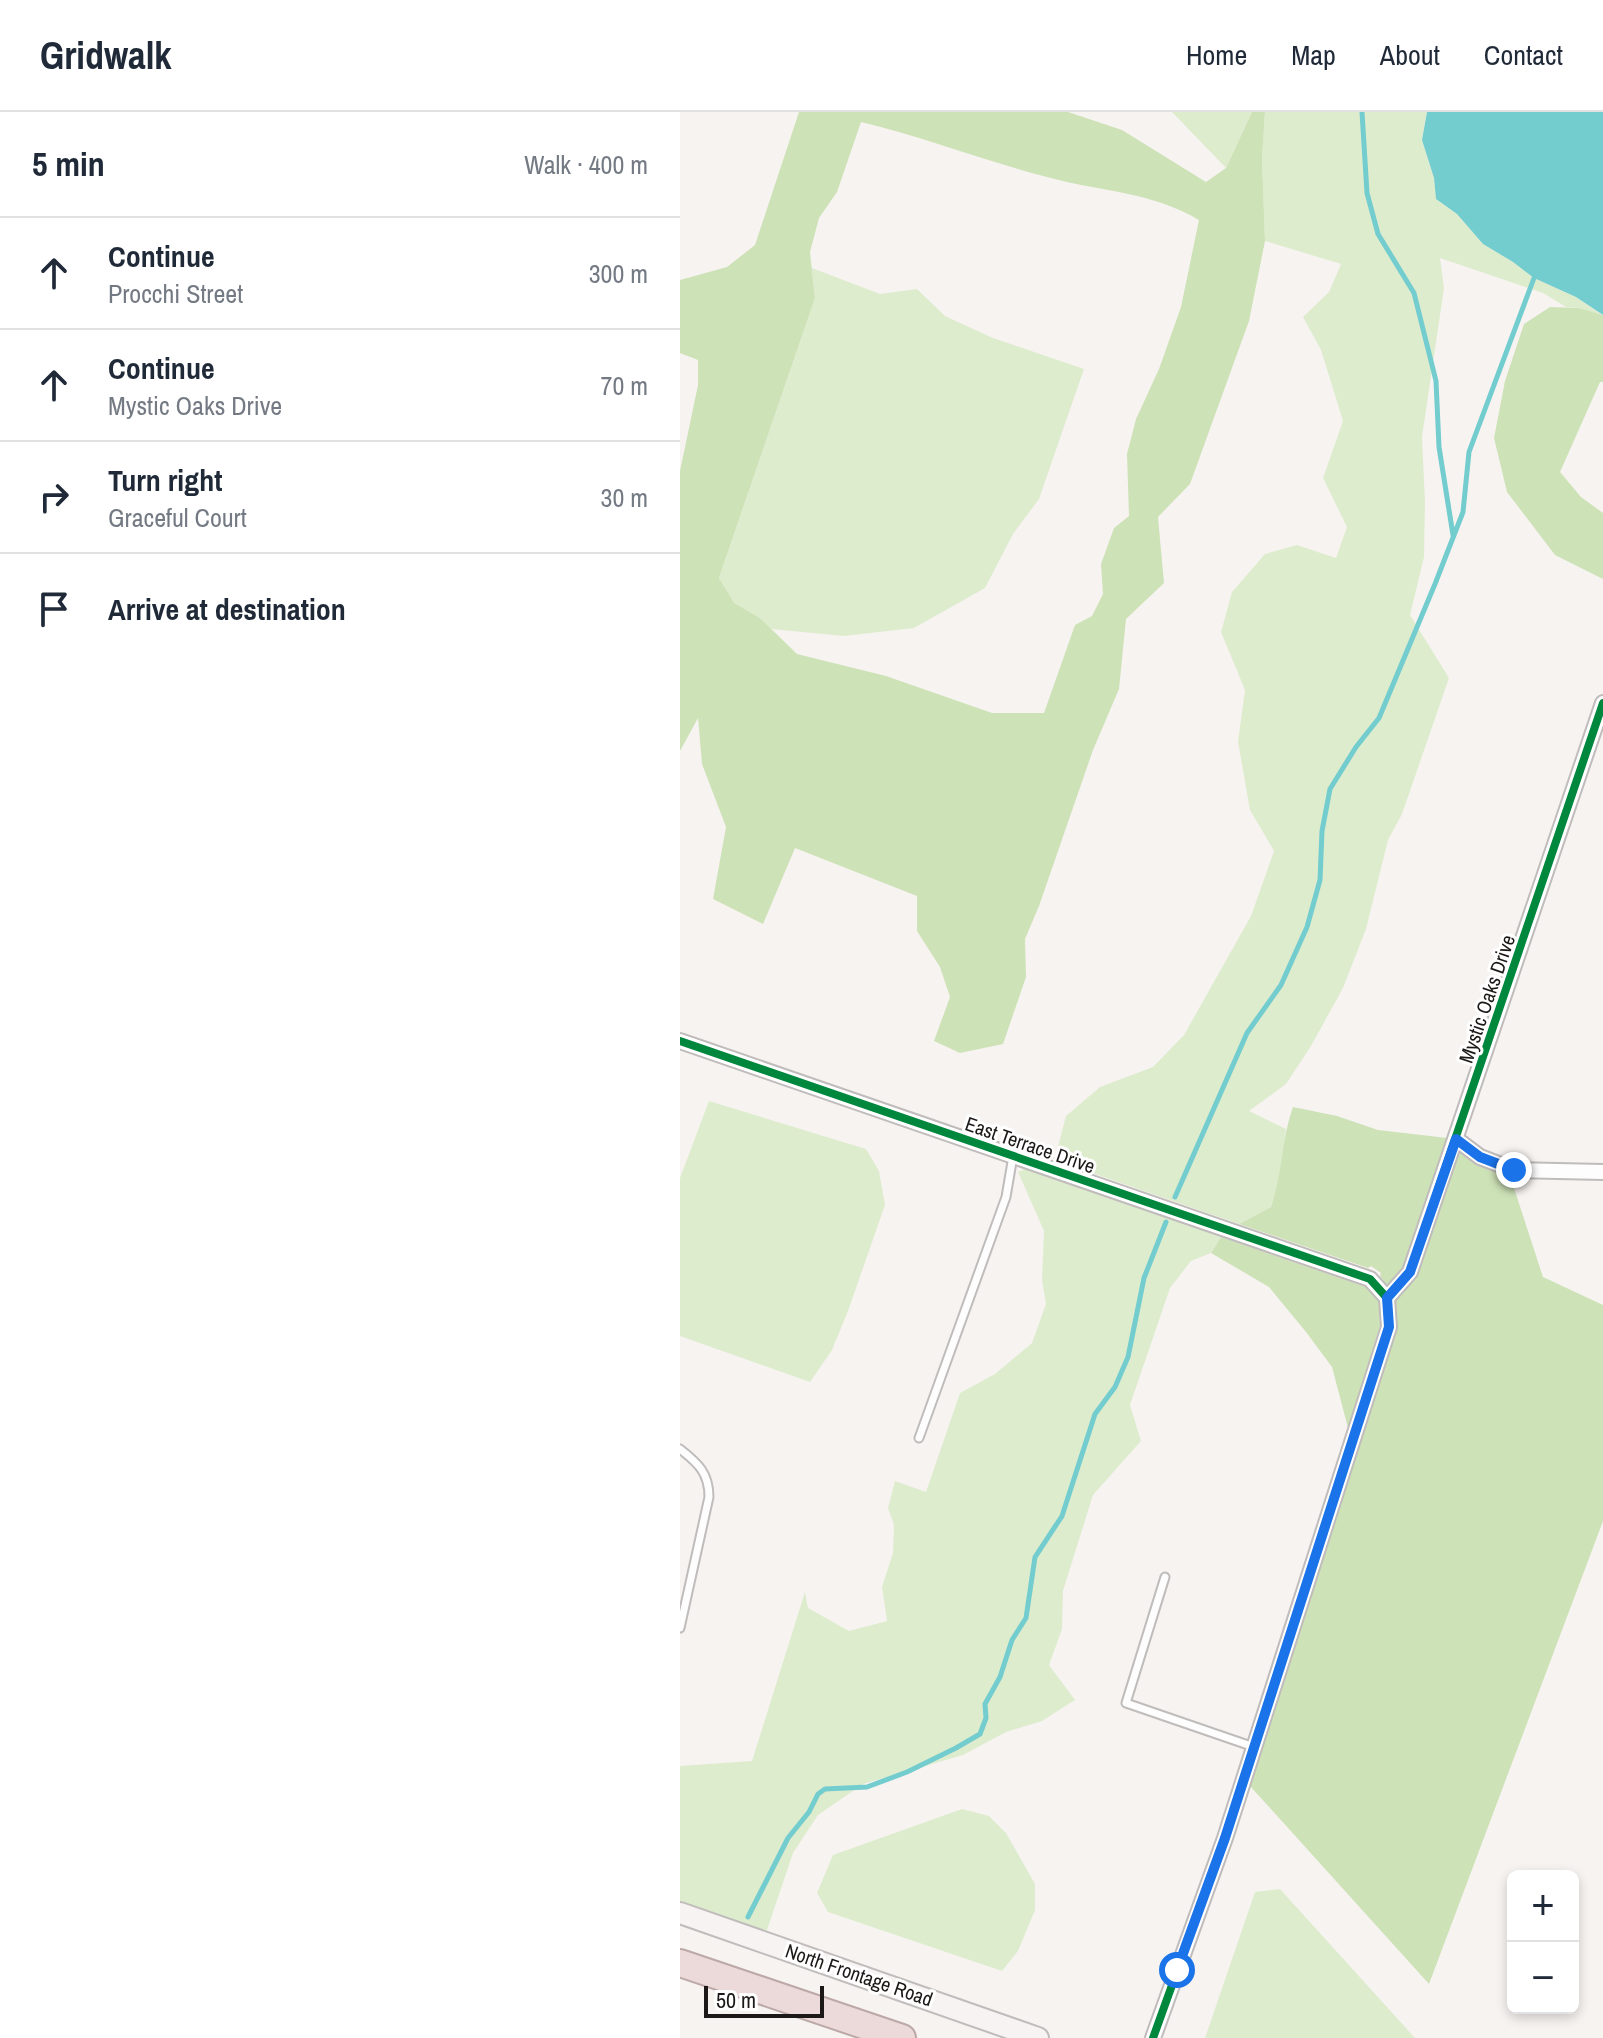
<!DOCTYPE html>
<html lang="en">
<head>
<meta charset="utf-8">
<style>
  body { margin:0; font-family:"Archivo Narrow",sans-serif; background:#f2f2f3; color:#1f2937 }
  .controls { position:absolute; right:24px; bottom:24px; display:grid; overflow:hidden; border-radius:12px; box-shadow:0 4px 12px #0003 }
  .controls button { width:72px; height:72px; display:grid; place-items:center; padding:0; border:0; border-bottom:2px solid #e0e1e3; background:#fff; color:#1f2937; font:40px sans-serif }
  .scale { position:absolute; left:24px; bottom:20px; width:120px; box-sizing:border-box; padding-left:8px; border:4px solid #1b1817; border-top:0; font-size:22px; line-height:28px; white-space:nowrap; color:#1b1817; -webkit-text-stroke:6px #fff; paint-order:stroke }
  .stop { position:absolute; width:24px; height:24px; margin:-18px; border:6px solid #1a73e8; border-radius:50%; background:#fff }
  .stop.end { background:#1a73e8; border-color:#fff; box-shadow:0 2px 8px #0008 }
  .list { margin:0; padding:0; list-style:none }
  h2 { display:flex; justify-content:space-between; align-items:center; height:104px; margin:0; padding:0 32px; font-size:34px }
  h2 small { font-size:26px; font-weight:400; color:#747a83 }
  .list li { display:grid; grid-template-columns:52px 1fr auto; gap:24px; align-items:center; box-sizing:border-box; height:112px; padding:0 32px; border-top:2px solid #e0e1e3 }
  .list b { display:block; font-size:30px; white-space:nowrap }
  .list p { margin:0; font-size:26px; white-space:nowrap; color:#747a83 }
  .list em { font-size:26px; font-style:normal; color:#747a83 }
  .icon { flex:none; width:44px; height:44px; fill:none; stroke:currentColor; stroke-width:2; stroke-linecap:round; stroke-linejoin:round }
  .map { position:relative; flex:none; width:923px; height:1926px; overflow:hidden }
  header { display:flex; align-items:center; gap:48px; box-sizing:border-box; height:112px; padding:0 40px; background:#fff; border-bottom:2px solid #e0e1e3 }
  header strong { font-size:38px }
  nav { display:flex; gap:44px; margin-inline-start:auto; font-size:28px }
  main { display:flex }
  aside { flex:1; background:#fff }
  .map>svg:first-child { display:block }
</style>
</head>
<body>
<header>
<strong>Gridwalk</strong>
<nav><a>Home</a><a>Map</a><a>About</a><a>Contact</a></nav>
</header>
<main>
<aside>
<h2>5 min<small>Walk · 400 m</small></h2>
<ul class="list">
<li><svg class="icon" aria-label="ahead" viewBox="0 0 24 24"><path d="M12 20V5M6 11l6-6 6 6"/></svg><div><b>Continue</b><p>Procchi Street</p></div><em>300 m</em></li>
<li><svg class="icon" aria-label="ahead" viewBox="0 0 24 24"><path d="M12 20V5M6 11l6-6 6 6"/></svg><div><b>Continue</b><p>Mystic Oaks Drive</p></div><em>70 m</em></li>
<li><svg class="icon" aria-label="right" viewBox="0 0 24 24"><path d="M7 20v-9h11M14 6l5 5-5 5"/></svg><div><b>Turn right</b><p>Graceful Court</p></div><em>30 m</em></li>
<li><svg class="icon" aria-label="arrive" viewBox="0 0 24 24"><path d="M6 21V4h12l-3 4 3 4H6"/></svg><div><b>Arrive at destination</b></div></li>
</ul>
</aside>
<div class="map">
<svg width="923" height="1926" viewBox="0 0 923 1926">
  <rect width="100%" height="100%" fill="#f7f3f1"/>
  <path fill="#deecce" d="M492,0H572L546,56Z
    M585,0H747L742,28L754,66L756,87L777,102L803,132L833,150L854,166L896,185L922,203L899,196L886,195L863,181L760,146L764,176L742,325L745,390L744,445L730,503L769,566L722,702L708,728L686,817L663,876L631,934L606,972L569,999L606,1017L600,1066L591,1095L559,1112L372,1047L375,1046L386,1004L420,975L473,955L504,923L571,804L594,739L570,698L558,630L565,578L541,520L552,480L585,442L617,433L656,446L667,415L643,366L663,309L641,238L623,205L649,180L661,152L585,129L582,46Z
    M132,156L200,182L237,177L265,204L313,226L404,257L359,387L333,422L305,476L234,516L164,524L91,517L80,506L53,491L39,466L135,186Z
    M29,989L186,1037L199,1059L205,1093L168,1199L152,1238L130,1270L0,1224V1066Z
    M345,1057L541,1125L531,1141L511,1149L490,1176L450,1293L461,1329L413,1383L383,1479L382,1517L369,1553L395,1588L362,1609L326,1620L283,1643L183,1672L138,1703L113,1741L86,1821L0,1791V1654L72,1649L125,1480L128,1496L169,1519L207,1509L202,1475L213,1441L214,1413L208,1396L215,1369L246,1380L280,1281L315,1262L352,1231L366,1192L362,1168L364,1119L338,1060Z
    M282,1697L309,1704L326,1721L355,1772V1798L338,1839L322,1859L148,1800L137,1781L153,1743Z
    M600,1777L735,1926H525L575,1780Z"/>
  <path fill="#cee2b7" fill-rule="evenodd" d="M119,0H388L442,18L526,70L546,56L572,0H585L582,46L585,129L569,209L510,372L478,405L484,471L446,507L439,577L413,638L359,794L345,827L346,865L323,932L280,941L254,929L270,885L260,855L237,819V784L115,736L83,812L33,787L46,715L22,652L18,606L0,639V359L18,273V248L0,241V168L47,155L75,133ZM181,10C245,25 307,50 371,66C423,80 472,80 519,108L501,195L479,257L456,307L447,342L449,404L434,416L421,452L423,482L412,504L395,513L364,601H312L206,564L117,542L80,506L54,491L39,466L135,186L130,140L139,106L157,80Z
    M870,195L899,196L923,203V270H920L880,360L901,385L923,401V467L875,443L827,380L814,326L825,269L844,212Z
    M613,995L657,1004L698,1018L785,1028L833,1073L863,1165L923,1193V1409L749,1872L570,1674L717,1214L715,1184L700,1164L701,1161L691,1154L688,1156L559,1112L591,1095C603,1060 601,1029 613,995Z
    M541,1125L686,1175L699,1190L700,1214L668,1316L652,1255L626,1220L589,1175L531,1141Z"/>
  <path fill="#73ccce" d="M747,0H923V203L896,185L854,166L833,150L803,132L777,102L756,87L754,66L742,28Z"/>
  <g fill="none" stroke-linecap="round" stroke-linejoin="round">
    <path stroke="#73ccce" stroke-width="5" d="M682,0L687,81L698,122L734,181L756,269L759,335L773,423
      M495,1085L567,921L601,873L627,815L640,768L642,719L650,677L676,635L699,606L755,472L783,400L789,340L854,166
      M68,1805L108,1726L129,1700L138,1682L145,1677L187,1675L227,1660L276,1636L300,1622L306,1606L305,1592L320,1565L332,1528L346,1506L355,1445L382,1404L415,1302L435,1275L448,1245L464,1166L486,1110"/>
    <g stroke="#bfbcbb" stroke-width="11">
      <path id="lane" d="M239,1326L326,1085L333,1044
        M0,1337C18,1351 29,1361 29,1385L0,1516
        M485,1465L446,1591L574,1635"/>
    </g>
    <g stroke="#bfbcbb" stroke-width="18">
      <path id="street" d="M0,929L690,1167L707,1186L709,1215L545,1726L473,1926
        M776,1027L800,1045L834,1058L923,1060
        M707,1186L730,1160L923,591"/>
    </g>
    <g stroke="#bfbcbb" stroke-width="24">
      <path id="secondary" d="M0,1801L358,1926"/>
    </g>
    <g stroke="#bca9a7" stroke-width="30">
      <path id="highway" d="M0,1851L222,1926"/>
    </g>
    <use href="#lane" stroke="#fefdfd" stroke-width="7"/>
    <use href="#street" stroke="#fefdfd" stroke-width="14"/>
    <use href="#secondary" stroke="#f8f3f3" stroke-width="20"/>
    <use href="#highway" stroke="#ebdad9" stroke-width="26"/>
    <g stroke="#fff" stroke-width="13">
      <path id="cycleway" d="M0,929L690,1167L707,1186L709,1215L545,1726L473,1926
        M707,1186L730,1160L923,591"/>
    </g>
    <use href="#cycleway" stroke="#00873e" stroke-width="8"/>
  </g>
  <g fill="none" stroke-linecap="round" stroke-linejoin="round">
    <path stroke="#1a73e8" stroke-width="10" d="M497,1858L545,1726L709,1215L707,1186L730,1160L776,1027L800,1045L834,1058"/>
  </g>
  <g text-anchor="middle" stroke-width="6" stroke-linejoin="round" paint-order="stroke">
    <g font-size="20" fill="#1b1817" stroke="#fff">
      <text transform="translate(807 887) rotate(-71)" y="7">Mystic Oaks Drive</text>
      <text transform="translate(350 1033) rotate(19)" y="7">East Terrace Drive</text>
      <text transform="translate(179 1863) rotate(19)" y="7">North Frontage Road</text>
    </g>
  </g>
</svg>
<div class="controls">
<button>+</button>
<button>−</button>
</div>
<div class="scale">50 m</div>
<div class="stop" style="left:497px;top:1858px"></div>
<div class="stop end" style="left:834px;top:1058px"></div>
</div>
</main>
</body>
</html>
